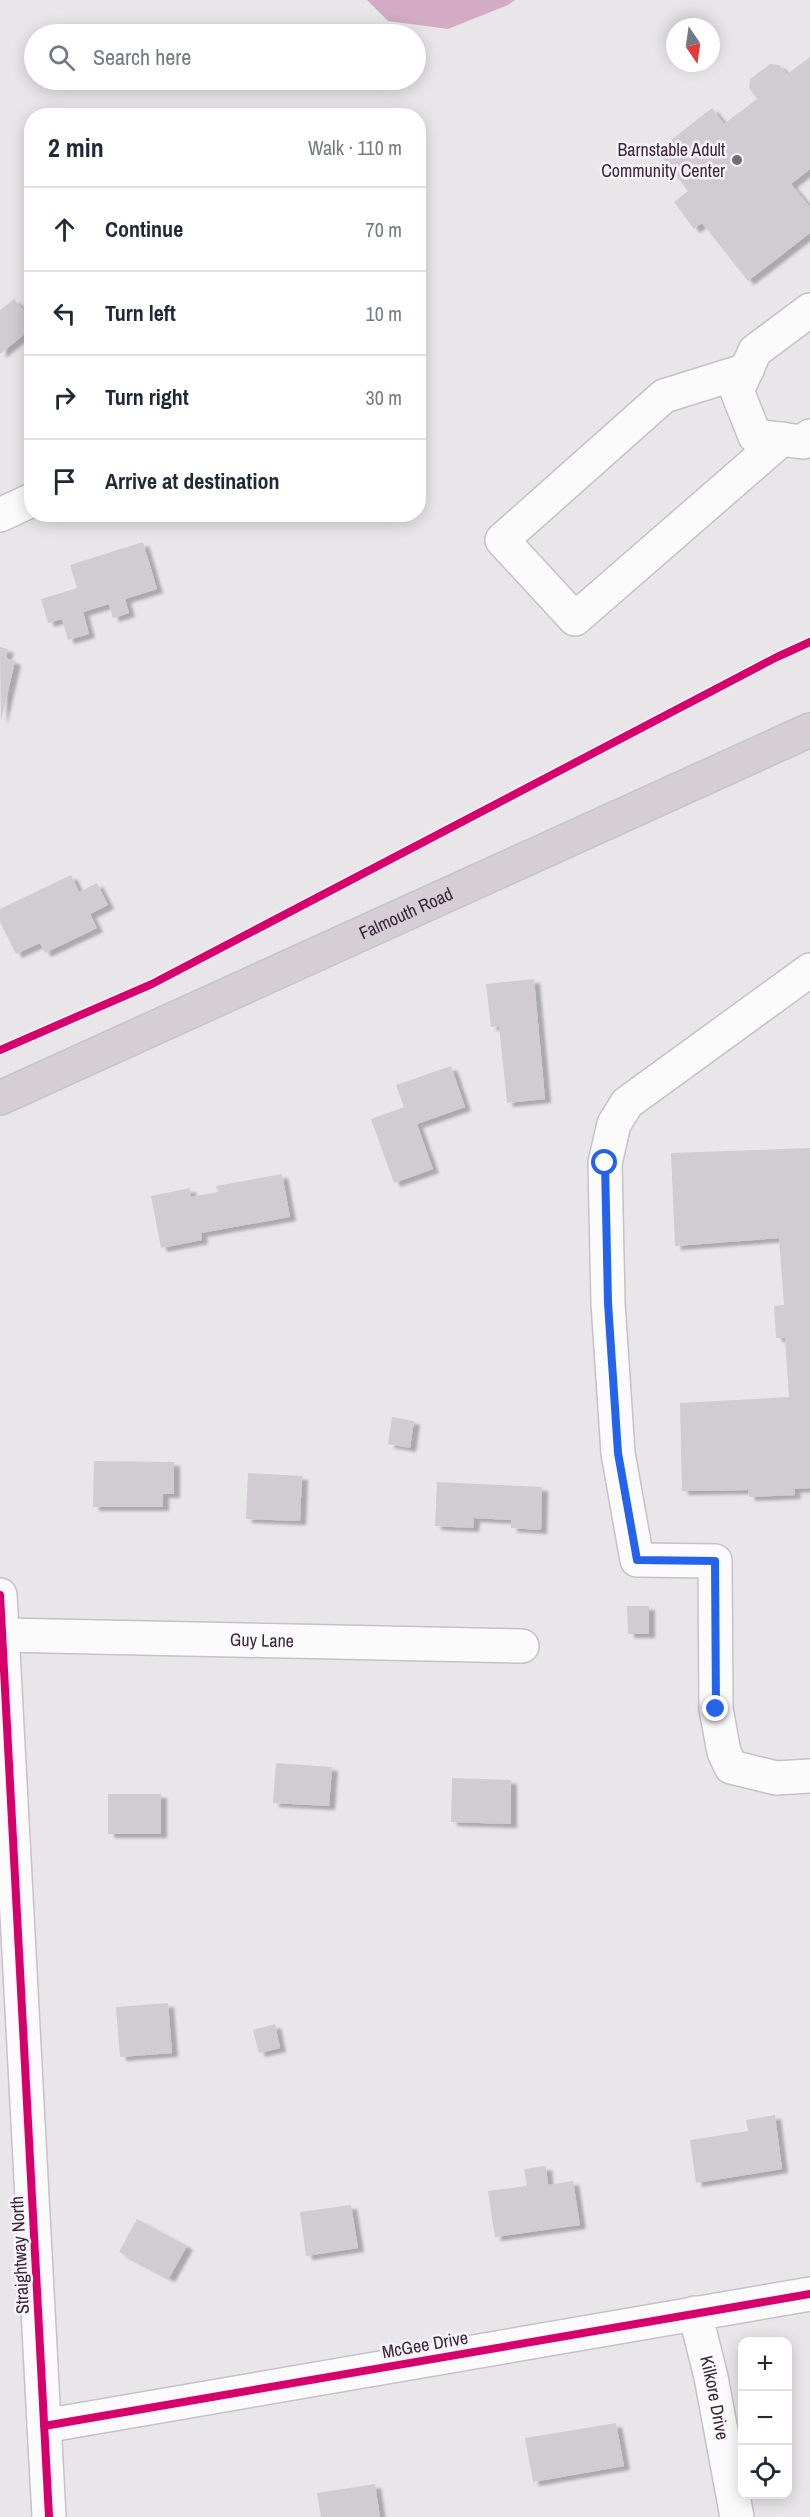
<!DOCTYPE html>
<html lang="en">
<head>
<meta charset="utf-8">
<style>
  body { margin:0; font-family:"Archivo Narrow",sans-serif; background:#f2f2f3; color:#1f2937 }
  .controls { position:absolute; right:18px; bottom:18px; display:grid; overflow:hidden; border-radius:12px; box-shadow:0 3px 15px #0003 }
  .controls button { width:54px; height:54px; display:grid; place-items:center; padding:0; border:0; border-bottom:2px solid #e0e1e3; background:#fff; color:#1f2937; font:30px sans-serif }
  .compass { position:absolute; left:666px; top:18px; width:54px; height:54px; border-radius:50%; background:#fff; box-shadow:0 3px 15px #0003; rotate:167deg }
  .stop { position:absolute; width:18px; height:18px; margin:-14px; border:4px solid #2563eb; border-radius:50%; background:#fff }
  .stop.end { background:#2563eb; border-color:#fff; box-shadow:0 2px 6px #0008 }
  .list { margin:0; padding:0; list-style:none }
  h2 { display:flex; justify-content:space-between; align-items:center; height:78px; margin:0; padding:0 24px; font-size:26px }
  h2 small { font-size:20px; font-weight:400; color:#747a83 }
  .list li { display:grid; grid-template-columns:39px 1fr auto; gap:18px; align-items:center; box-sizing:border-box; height:84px; padding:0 24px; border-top:2px solid #e0e1e3 }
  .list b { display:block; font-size:22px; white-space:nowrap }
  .list em { font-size:20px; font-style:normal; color:#747a83 }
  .icon { flex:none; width:33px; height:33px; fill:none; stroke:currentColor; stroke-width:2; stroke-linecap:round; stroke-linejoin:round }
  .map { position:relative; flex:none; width:810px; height:2517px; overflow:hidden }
  .search { position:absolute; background:#fff; box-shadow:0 3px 15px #0003; left:24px; top:24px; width:402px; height:66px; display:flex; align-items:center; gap:15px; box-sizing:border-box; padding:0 21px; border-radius:33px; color:#747a83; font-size:22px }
  .panel { position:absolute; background:#fff; box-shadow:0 3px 15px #0003; left:24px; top:108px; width:402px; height:414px; border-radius:24px }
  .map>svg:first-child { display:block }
</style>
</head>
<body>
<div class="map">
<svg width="810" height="2517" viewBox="0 0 810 2517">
  <defs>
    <filter id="shadow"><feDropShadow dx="6" dy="4" stdDeviation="1.5" flood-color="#0004"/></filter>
  </defs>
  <rect width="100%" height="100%" fill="#e9e6ea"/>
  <path fill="#d4abc4" d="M367,0H515L508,5L448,29L388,21Z"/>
  <path fill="#d0ccd1" filter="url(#shadow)" d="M810,57V169L791,184L810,207V233L748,281L702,223L694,229L674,202L688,191L657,151L712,108L724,124L757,99L749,88L750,79L770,64L779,65L787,74Z
    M14,299L32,320V328L0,354V310Z
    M143,542L157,589L125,599L129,613L113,618L109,604L83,612L89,634L68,640L62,619L48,623L41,599L77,588L70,565Z
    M0,647L8,649L5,658L15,661L1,721Z
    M71,875L79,892L97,883L108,905L90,914L97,928L45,953L40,943L16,954L0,922V909Z
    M534,979L545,1099L507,1103L499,1026L491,1027L486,984Z
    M451,1066L465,1107L417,1124L433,1169L394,1183L371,1119L404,1107L396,1085Z
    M810,1148V1488L794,1489L795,1495L749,1497L748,1490L682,1491L680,1403L789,1397L785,1338H776L774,1306L784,1305L779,1238L675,1246L671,1153Z
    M282,1174L290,1217L201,1233L202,1240L161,1248L151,1196L190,1188L191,1197L218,1192L216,1186Z
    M392,1417L414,1421L410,1448L388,1444Z
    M94,1461L174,1462V1494H163V1507H93Z
    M248,1473L302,1476L300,1521L246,1519Z
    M437,1482L542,1487L541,1530L511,1528V1520L474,1518L473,1528L435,1526Z
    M627,1606H649V1634H628Z
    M276,1763L332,1767L329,1806L273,1803Z
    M452,1778L511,1780V1824L451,1822Z
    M108,1794H161V1834H108Z
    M168,2003L172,2053L120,2057L116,2007Z
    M275,2024L280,2048L259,2053L253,2030Z
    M775,2115L782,2169L696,2183L690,2140L748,2131L746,2120Z
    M546,2166L548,2185L573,2181L580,2225L495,2237L488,2191L527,2186L524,2169Z
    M351,2205L358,2248L306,2256L300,2212Z
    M137,2219L187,2246L169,2278L119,2252Z
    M616,2423L624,2466L533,2482L525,2438Z
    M375,2484L380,2517H321L317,2493Z"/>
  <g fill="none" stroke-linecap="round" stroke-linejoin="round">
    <g stroke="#c5c1c6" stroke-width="36">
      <g id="minor">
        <path d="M810,310L755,351L737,391L755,436L803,442L810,436"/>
        <path d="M747,370L664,396L502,540L575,619L782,439"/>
        <path d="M0,515L32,500"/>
        <path d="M810,970L627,1103L614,1124L605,1163L608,1303L618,1453L637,1560L715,1561L716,1709L724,1752L731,1767L776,1778L810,1776"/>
        <path d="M0,1595L49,2517"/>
        <path id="s1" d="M2,1635L522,1646"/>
        <path id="s2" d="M695,2313L711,2377L737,2517"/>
        <path d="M44,2426L810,2294"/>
      </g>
    </g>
    <g stroke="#c8c2c9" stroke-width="36">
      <g id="major">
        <path id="s3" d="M0,1098L810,730"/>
      </g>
    </g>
    <use href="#minor" stroke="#fcfbfc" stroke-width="33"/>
    <use href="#major" stroke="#d5cfd5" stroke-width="33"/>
    <g stroke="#f7f4f9" stroke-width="11">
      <path id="cycleway" d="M0,1050L152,984L777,657L810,642
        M0,1595L49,2517
        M44,2426L810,2294"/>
    </g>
    <use href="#cycleway" stroke="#d6006c" stroke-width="8"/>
  </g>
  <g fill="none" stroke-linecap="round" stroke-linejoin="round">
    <path stroke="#2563eb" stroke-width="8" d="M605,1163L608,1303L618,1453L637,1560L715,1561L716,1709"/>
  </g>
  <circle fill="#786978" stroke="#f7f4f9" stroke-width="2" cx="737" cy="160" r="6"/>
  <g text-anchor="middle" stroke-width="5" stroke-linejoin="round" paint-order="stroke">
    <g font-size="18" fill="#3b253b" stroke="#f7f4f9" text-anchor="end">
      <text x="725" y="156">Barnstable Adult<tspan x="725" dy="21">Community Center</tspan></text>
    </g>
    <g font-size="18" fill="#3b253b" stroke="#f7f4f9">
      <text dy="6" stroke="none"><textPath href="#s3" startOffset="446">Falmouth Road</textPath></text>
      <text dy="6" stroke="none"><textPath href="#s1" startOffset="260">Guy Lane</textPath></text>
      <text transform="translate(20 2255) rotate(-93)" y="6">Straightway North</text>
      <text transform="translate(425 2345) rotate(-10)" y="6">McGee Drive</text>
      <text dy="6" stroke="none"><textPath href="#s2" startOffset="87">Kilkore Drive</textPath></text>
    </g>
  </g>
</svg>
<div class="controls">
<button>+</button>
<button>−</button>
<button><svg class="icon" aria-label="locate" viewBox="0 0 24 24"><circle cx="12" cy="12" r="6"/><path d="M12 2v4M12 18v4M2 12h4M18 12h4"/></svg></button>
</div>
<svg class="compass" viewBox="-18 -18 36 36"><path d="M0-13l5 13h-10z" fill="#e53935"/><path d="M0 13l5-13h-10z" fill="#747a83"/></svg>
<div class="stop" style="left:605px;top:1163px"></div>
<div class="stop end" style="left:716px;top:1709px"></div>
<div class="search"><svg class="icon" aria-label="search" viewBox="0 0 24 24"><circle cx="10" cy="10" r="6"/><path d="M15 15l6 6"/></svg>Search here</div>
<section class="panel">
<h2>2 min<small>Walk · 110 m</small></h2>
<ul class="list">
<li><svg class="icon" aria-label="ahead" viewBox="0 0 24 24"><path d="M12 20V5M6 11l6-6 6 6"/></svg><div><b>Continue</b></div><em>70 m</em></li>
<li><svg class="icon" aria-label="left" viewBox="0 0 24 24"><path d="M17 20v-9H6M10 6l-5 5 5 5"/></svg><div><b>Turn left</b></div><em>10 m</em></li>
<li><svg class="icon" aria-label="right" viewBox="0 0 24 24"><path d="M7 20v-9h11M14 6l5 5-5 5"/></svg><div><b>Turn right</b></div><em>30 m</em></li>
<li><svg class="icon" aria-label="arrive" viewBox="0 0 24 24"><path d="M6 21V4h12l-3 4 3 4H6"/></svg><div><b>Arrive at destination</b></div></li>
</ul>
</section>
</div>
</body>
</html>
